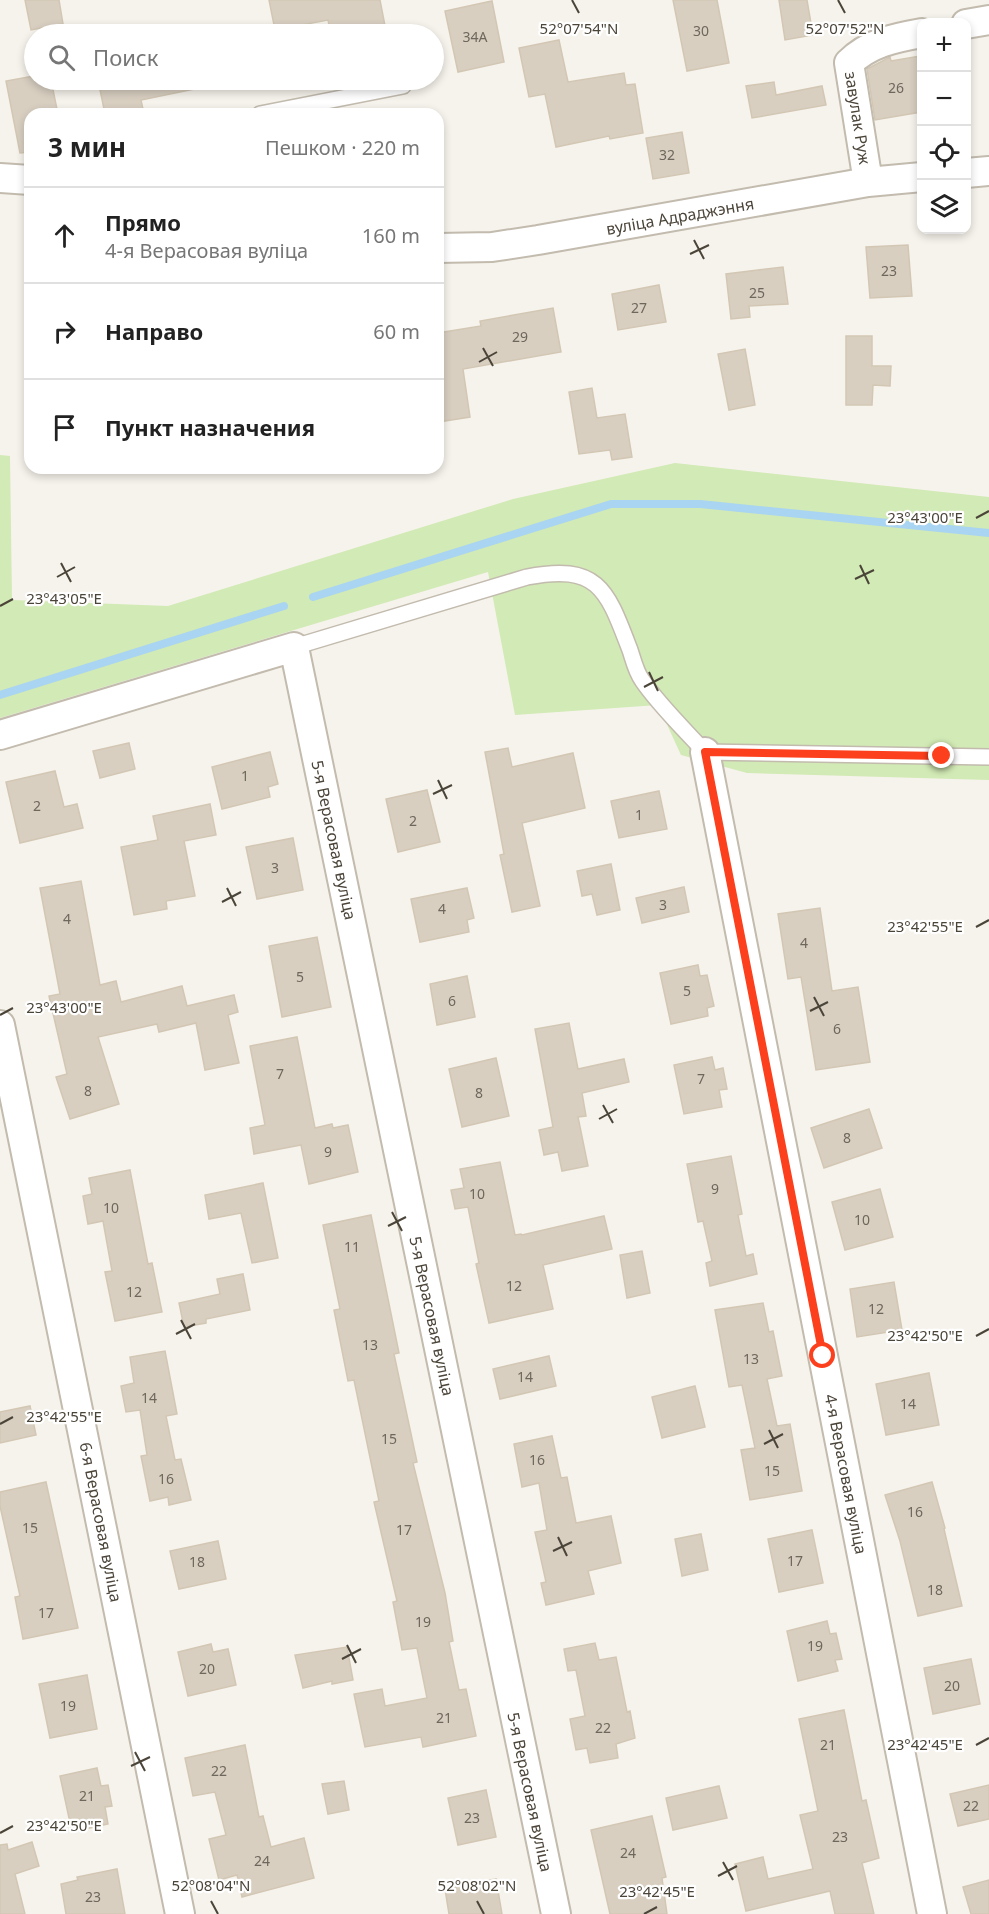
<!DOCTYPE html>
<html lang="ru">
<head>
<meta charset="utf-8">
<style>
  body { margin:0; font-family:"Noto Sans",sans-serif; background:#f2f2f2; color:#222 }
  .controls { position:absolute; right:18px; top:18px; display:grid; overflow:hidden; border-radius:12px; box-shadow:0 3px 9px #0003 }
  .controls button { width:54px; height:54px; display:grid; place-items:center; padding:0; border:0; border-bottom:2px solid #e0e0e0; background:#fff; color:#222; font:30px sans-serif }
  .stop { position:absolute; width:18px; height:18px; margin:-14px; border:4px solid #fc3f1d; border-radius:50%; background:#fff }
  .stop.end { background:#fc3f1d; border-color:#fff; box-shadow:0 2px 6px #0008 }
  .list { margin:0; padding:0; list-style:none }
  h2 { display:flex; justify-content:space-between; align-items:center; height:78px; margin:0; padding:0 24px; font-size:26px }
  h2 small { font-size:20px; font-weight:400; color:#767676 }
  .list li { display:grid; grid-template-columns:39px 1fr auto; gap:18px; align-items:center; box-sizing:border-box; height:96px; padding:0 24px; border-top:2px solid #e0e0e0 }
  .list b { display:block; font-size:22px; white-space:nowrap }
  .list p { margin:0; font-size:20px; white-space:nowrap; color:#767676 }
  .list em { font-size:20px; font-style:normal; color:#767676 }
  .icon { flex:none; width:33px; height:33px; fill:none; stroke:currentColor; stroke-width:2; stroke-linecap:round; stroke-linejoin:round }
  .map { position:relative; flex:none; width:989px; height:1914px; overflow:hidden }
  .search { position:absolute; background:#fff; box-shadow:0 3px 9px #0003; left:24px; top:24px; width:420px; height:66px; display:flex; align-items:center; gap:15px; box-sizing:border-box; padding:0 21px; border-radius:33px; color:#767676; font-size:22px }
  .panel { position:absolute; background:#fff; box-shadow:0 3px 9px #0003; left:24px; top:108px; width:420px; height:366px; border-radius:18px }
  .map>svg:first-child { display:block }
</style>
</head>
<body>
<div class="map">
<svg width="989" height="1914" viewBox="0 0 989 1914">
  <rect width="100%" height="100%" fill="#f6f3ec"/>
  <path fill="#d2eab5" d="M0,455L10,456L12,600L168,606L513,499L675,463L989,497V780L747,773L681,755L658,705L515,715L488,572L0,718Z"/>
  <g fill="none" stroke-linecap="round" stroke-linejoin="round">
    <path stroke="#a9d4f2" stroke-width="8" d="M313,597L611,504H700L989,533
      M0,695L284,606"/>
  </g>
  <path fill="#d8cfc1" stroke="#d3c7b4" stroke-width="1.5" d="M25,0H59L63,24L31,30Z
    M269,0H380L386,31L367,34H331L328,20L275,30Z
    M673,0H717L729,63L687,71Z
    M779,0H807L813,35L785,40Z
    M492,1L504,62L458,72L445,11Z
    M559,40L568,82L624,73L626,85L635,84L643,133L610,139L609,136L556,147L545,94L529,97L519,48Z
    M921,56V112L875,120L867,69L890,57L891,61Z
    M34,76V80H51L58,114H30V152L20,153L6,81Z
    M98,80H194L195,89L141,100L144,114H105Z
    M774,82L776,95L822,86L826,105L752,118L746,86Z
    M682,132L689,173L653,179L646,138Z
    M908,245L912,296L870,298L866,247Z
    M783,267L788,304L749,306L750,317L731,319L726,274Z
    M659,285L666,322L618,330L612,294Z
    M553,308L561,352L463,369L470,417L438,422V333L481,326L480,321Z
    M846,336H872V366H891L890,386L873,385L872,405H846Z
    M745,349L755,405L729,410L718,354Z
    M592,388L597,418L625,414L632,457L612,460L610,450L579,454L569,392Z
    M129,743L135,769L100,778L93,751Z
    M508,748L512,767L573,753L585,808L522,823L540,906L512,912L500,855L504,854L485,752Z
    M270,752L278,784L268,787L270,797L222,809L212,767Z
    M55,771L64,807L77,804L83,828L20,843L6,782Z
    M427,790L440,842L398,852L386,799Z
    M659,791L667,829L619,838L611,801Z
    M210,804L216,835L184,841L195,896L166,901L167,909L134,915L121,847L158,840L153,816Z
    M293,838L303,890L257,899L246,847Z
    M611,864L620,910L597,915L592,894L582,896L577,871Z
    M81,881L100,985L116,981L121,1002L182,986L187,1006L234,995L238,1012L228,1015L239,1063L205,1070L196,1023L159,1032L157,1024L98,1037L119,1104L70,1119L56,1077L67,1074L49,996L60,994L40,888Z
    M684,887L689,912L642,923L636,898Z
    M467,888L474,918L467,920L469,932L420,942L411,899Z
    M820,908L832,991L858,987L870,1062L816,1070L801,977L788,979L778,914Z
    M317,937L331,1007L282,1017L269,946Z
    M698,965L700,976L707,975L714,1006L707,1008L708,1016L671,1024L660,973Z
    M467,976L475,1017L437,1025L430,984Z
    M569,1023L578,1069L624,1059L629,1082L582,1093L586,1116L578,1117L588,1166L562,1171L558,1152L544,1155L539,1130L553,1127L535,1029Z
    M297,1037L315,1128L332,1124L333,1128L348,1125L358,1172L309,1184L301,1145L254,1154L250,1128L265,1125L250,1046Z
    M712,1057L715,1070L723,1068L727,1089L719,1090L722,1107L684,1114L674,1065Z
    M496,1058L509,1116L462,1127L449,1069Z
    M869,1109L882,1148L824,1168L811,1128Z
    M731,1156L742,1214L738,1215L746,1256L753,1254L757,1274L710,1286L706,1263L712,1261L703,1221L698,1222L687,1164Z
    M500,1162L515,1235L521,1234L522,1235L604,1216L612,1249L543,1265L553,1309L489,1323L476,1264L479,1263L468,1207L455,1209L451,1190L464,1188L460,1169Z
    M130,1170L148,1264L152,1263L162,1312L115,1321L105,1272L112,1271L103,1221L88,1224L83,1196L92,1194L89,1178Z
    M263,1183L278,1258L252,1263L241,1213L209,1219L205,1195Z
    M880,1189L893,1237L845,1250L832,1202Z
    M371,1215L399,1353L394,1354L417,1462L413,1463L445,1593L453,1641L449,1642L459,1690L466,1689L476,1736L423,1747L421,1737L365,1747L354,1694L382,1689L385,1706L427,1698L417,1648L402,1650L393,1602L397,1601L374,1502L379,1501L354,1380L348,1381L334,1310L340,1309L323,1225Z
    M642,1251L650,1293L627,1298L620,1255Z
    M243,1274L250,1310L206,1319V1323L184,1327L179,1303L220,1294L217,1279Z
    M894,1282L902,1330L857,1337L850,1289Z
    M763,1303L769,1332L773,1331L782,1376L767,1379L777,1426L790,1424L802,1491L750,1500L741,1450L755,1448L742,1385L729,1387L715,1310Z
    M165,1351L177,1414L166,1416L175,1460L181,1459L191,1500L169,1505L168,1497L150,1501L141,1456L147,1455L140,1410L126,1412L121,1386L134,1383L130,1357Z
    M549,1356L556,1386L500,1399L493,1369Z
    M929,1373L939,1425L886,1435L876,1384Z
    M695,1386L705,1427L662,1438L652,1397Z
    M30,1406L36,1435L0,1443V1412Z
    M552,1436L561,1478L567,1477L576,1523L611,1516L621,1563L588,1571L594,1594L546,1605L541,1583L546,1582L535,1532L547,1530L539,1483L522,1487L514,1444Z
    M46,1482L78,1628L23,1639L15,1597L20,1596L0,1506V1492Z
    M932,1482L945,1528L944,1529L962,1606L918,1616L900,1541L885,1495Z
    M812,1530L823,1583L779,1592L768,1539Z
    M701,1534L708,1570L682,1576L675,1539Z
    M218,1541L226,1579L179,1589L170,1551Z
    M827,1621L830,1634L836,1633L842,1659L835,1660L838,1671L798,1681L787,1631Z
    M595,1643L599,1660L616,1657L627,1712L630,1711L635,1738L616,1744L618,1758L590,1763L587,1748L576,1750L570,1719L585,1716L576,1670L568,1671L564,1649Z
    M211,1644L213,1652L228,1649L236,1685L188,1696L178,1652Z
    M347,1647L353,1680L332,1684V1681L303,1688L295,1655Z
    M971,1659L980,1704L933,1714L924,1668Z
    M87,1675L97,1729L50,1738L39,1684Z
    M844,1710L862,1801L866,1800L879,1858L862,1863L874,1914H835L830,1891L746,1911L735,1864L763,1857L768,1879L813,1869L800,1815L818,1811L799,1719Z
    M245,1745L259,1817L263,1816L271,1847L304,1838L314,1878L242,1897L237,1875L219,1880L209,1839L226,1835L215,1792L193,1796L185,1758Z
    M97,1768L101,1786L108,1785L112,1806L105,1807L108,1824L72,1832L60,1776Z
    M344,1781L349,1810L328,1814L322,1784Z
    M989,1785V1819L958,1826L950,1794Z
    M719,1786L727,1818L673,1830L666,1798Z
    M486,1790L496,1837L458,1845L448,1798Z
    M652,1816L666,1877L662,1878L667,1914H610L591,1830Z
    M32,1842L39,1866L15,1874L25,1914H0V1845L7,1844L8,1850Z
    M117,1869L125,1914H66L61,1884L78,1880L77,1877Z
    M496,1879L502,1914H449L445,1889Z
    M989,1880V1914H971L963,1887Z"/>
  <g fill="none" stroke-linecap="round" stroke-linejoin="round">
    <g stroke="#c2bbae" stroke-width="18">
      <path id="service" d="M260,114L403,86
        M294,647L527,577C599,563 607,590 630,650C633,659 636,672 642,680C658,704 685,730 705,752L989,757"/>
    </g>
    <g stroke="#c2bbae" stroke-width="32">
      <path id="minor" d="M966,24L989,20
        M966,173L989,171
        M0,178L30,180
        M868,182L849,63C869,43 894,38 922,33
        M438,248L492,247L538,240L868,182L922,177
        M0,735L294,647L556,1914
        M705,752L932,1914
        M0,1025L180,1914"/>
    </g>
    <use href="#service" stroke="#fff" stroke-width="15"/>
    <use href="#minor" stroke="#fff" stroke-width="28"/>
  </g>
  <g fill="none" stroke-linecap="round" stroke-linejoin="round">
    <path stroke="#fc3f1d" stroke-width="8" d="M823,1356L705,752L942,756"/>
  </g>
  <path fill="none" stroke="#4b4439" stroke-width="2" d="M572,0L579,13M838,0L845,13M694,240L704,259M690,254L709,245M483,348L493,366M479,362L497,352M976,518L989,511M61,563L71,582M860,565L869,584M57,577L75,567M855,579L874,570M0,606L13,599M649,672L658,691M644,687L663,677M438,780L447,799M433,794L452,785M227,888L236,906M222,902L241,892M976,927L989,920M814,997L824,1016M810,1011L828,1002M0,1015L13,1008M603,1105L613,1123M599,1119L617,1109M392,1212L402,1231M388,1226L406,1217M181,1320L191,1339M176,1334L195,1324M976,1336L989,1329M0,1424L13,1417M769,1430L778,1448M764,1444L783,1434M558,1537L567,1556M553,1551L572,1542M347,1645L356,1663M342,1659L361,1649M976,1745L989,1738M135,1752L145,1771M131,1766L150,1757M0,1833L13,1826M723,1862L733,1880M718,1876L737,1866M211,1901L218,1914M477,1901L484,1914M644,1914L657,1907"/>
  <g text-anchor="middle" stroke-width="4.5" stroke-linejoin="round" paint-order="stroke">
    <g font-size="14" fill="#6e675b">
      <text x="701" y="36">30</text>
      <text x="475" y="42">34А</text>
      <text x="896" y="93">26</text>
      <text x="667" y="160">32</text>
      <text x="889" y="276">23</text>
      <text x="757" y="298">25</text>
      <text x="639" y="313">27</text>
      <text x="520" y="342">29</text>
      <text x="245" y="781">1</text>
      <text x="37" y="811">2</text>
      <text x="639" y="820">1</text>
      <text x="413" y="826">2</text>
      <text x="275" y="873">3</text>
      <text x="663" y="910">3</text>
      <text x="442" y="914">4</text>
      <text x="67" y="924">4</text>
      <text x="804" y="948">4</text>
      <text x="300" y="982">5</text>
      <text x="687" y="996">5</text>
      <text x="452" y="1006">6</text>
      <text x="837" y="1034">6</text>
      <text x="280" y="1079">7</text>
      <text x="701" y="1084">7</text>
      <text x="88" y="1096">8</text>
      <text x="479" y="1098">8</text>
      <text x="847" y="1143">8</text>
      <text x="328" y="1157">9</text>
      <text x="715" y="1194">9</text>
      <text x="477" y="1199">10</text>
      <text x="111" y="1213">10</text>
      <text x="862" y="1225">10</text>
      <text x="352" y="1252">11</text>
      <text x="514" y="1291">12</text>
      <text x="134" y="1297">12</text>
      <text x="876" y="1314">12</text>
      <text x="370" y="1350">13</text>
      <text x="751" y="1364">13</text>
      <text x="525" y="1382">14</text>
      <text x="149" y="1403">14</text>
      <text x="908" y="1409">14</text>
      <text x="389" y="1444">15</text>
      <text x="537" y="1465">16</text>
      <text x="772" y="1476">15</text>
      <text x="166" y="1484">16</text>
      <text x="915" y="1517">16</text>
      <text x="30" y="1533">15</text>
      <text x="404" y="1535">17</text>
      <text x="795" y="1566">17</text>
      <text x="197" y="1567">18</text>
      <text x="935" y="1595">18</text>
      <text x="46" y="1618">17</text>
      <text x="423" y="1627">19</text>
      <text x="815" y="1651">19</text>
      <text x="207" y="1674">20</text>
      <text x="952" y="1691">20</text>
      <text x="68" y="1711">19</text>
      <text x="444" y="1723">21</text>
      <text x="603" y="1733">22</text>
      <text x="828" y="1750">21</text>
      <text x="219" y="1776">22</text>
      <text x="87" y="1801">21</text>
      <text x="971" y="1811">22</text>
      <text x="472" y="1823">23</text>
      <text x="840" y="1842">23</text>
      <text x="628" y="1858">24</text>
      <text x="262" y="1866">24</text>
      <text x="93" y="1902">23</text>
    </g>
    <g font-size="16" fill="#4b4439" stroke="#fff">
      <text transform="translate(858 118) rotate(81)" y="6">завулак Руж</text>
      <text transform="translate(680 216) rotate(-10)" y="6">вуліца Адраджэння</text>
      <text transform="translate(334 840) rotate(78)" y="6">5-я Верасовая вуліца</text>
      <text transform="translate(432 1316) rotate(78)" y="6">5-я Верасовая вуліца</text>
      <text transform="translate(846 1474) rotate(79)" y="6">4-я Верасовая вуліца</text>
      <text transform="translate(101 1522) rotate(79)" y="6">6-я Верасовая вуліца</text>
      <text transform="translate(530 1792) rotate(78)" y="6">5-я Верасовая вуліца</text>
    </g>
  </g>
  <g font-size="15" text-anchor="middle" fill="#4b4439" stroke="#fff" stroke-width="4.5" stroke-linejoin="round" paint-order="stroke">
    <text x="579" y="34">52°07'54"N</text>
    <text x="845" y="34">52°07'52"N</text>
    <text x="925" y="523">23°43'00"E</text>
    <text x="64" y="604">23°43'05"E</text>
    <text x="925" y="932">23°42'55"E</text>
    <text x="64" y="1013">23°43'00"E</text>
    <text x="925" y="1341">23°42'50"E</text>
    <text x="64" y="1422">23°42'55"E</text>
    <text x="925" y="1750">23°42'45"E</text>
    <text x="64" y="1831">23°42'50"E</text>
    <text x="211" y="1891">52°08'04"N</text>
    <text x="477" y="1891">52°08'02"N</text>
    <text x="657" y="1897">23°42'45"E</text>
  </g>
</svg>
<div class="controls">
<button>+</button>
<button>−</button>
<button><svg class="icon" aria-label="locate" viewBox="0 0 24 24"><circle cx="12" cy="12" r="6"/><path d="M12 2v4M12 18v4M2 12h4M18 12h4"/></svg></button>
<button><svg class="icon" aria-label="layers" viewBox="0 0 24 24"><path d="M12 4l9 5-9 5-9-5zM3 14l9 5 9-5"/></svg></button>
</div>
<div class="stop" style="left:823px;top:1356px"></div>
<div class="stop end" style="left:942px;top:756px"></div>
<div class="search"><svg class="icon" aria-label="search" viewBox="0 0 24 24"><circle cx="10" cy="10" r="6"/><path d="M15 15l6 6"/></svg>Поиск</div>
<section class="panel">
<h2>3 мин<small>Пешком · 220 m</small></h2>
<ul class="list">
<li><svg class="icon" aria-label="ahead" viewBox="0 0 24 24"><path d="M12 20V5M6 11l6-6 6 6"/></svg><div><b>Прямо</b><p>4-я Верасовая вуліца</p></div><em>160 m</em></li>
<li><svg class="icon" aria-label="right" viewBox="0 0 24 24"><path d="M7 20v-9h11M14 6l5 5-5 5"/></svg><div><b>Направо</b></div><em>60 m</em></li>
<li><svg class="icon" aria-label="arrive" viewBox="0 0 24 24"><path d="M6 21V4h12l-3 4 3 4H6"/></svg><div><b>Пункт назначения</b></div></li>
</ul>
</section>
</div>
</body>
</html>
